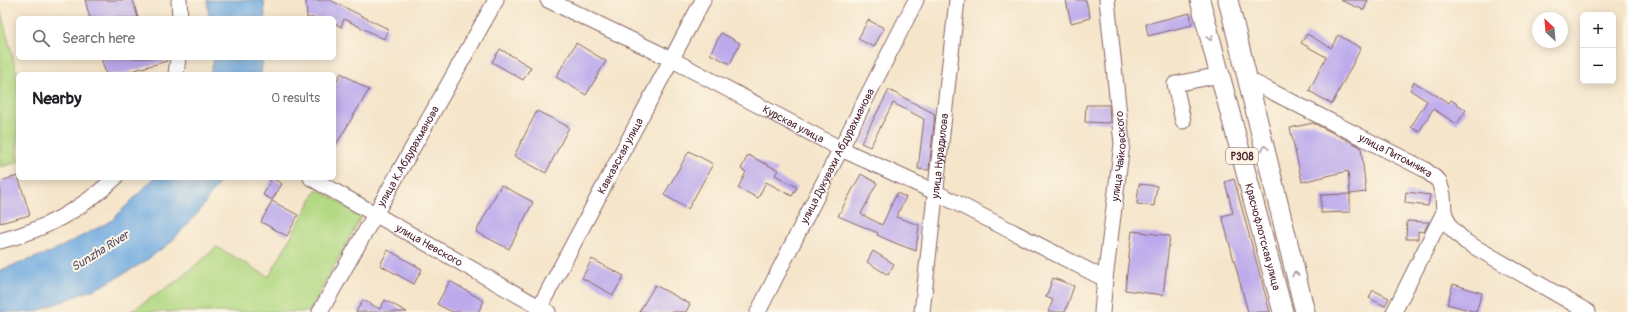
<!DOCTYPE html>
<html lang="en">
<head>
<meta charset="utf-8">
<style>
  body { margin:0; font-family:Pangolin,sans-serif; background:#f6f6f6; color:#202124 }
  .controls { position:absolute; right:12px; top:12px; display:grid; overflow:hidden; border-radius:6px; box-shadow:0 2px 10px #0003 }
  .controls button { width:36px; height:36px; display:grid; place-items:center; padding:0; border:0; border-bottom:1px solid #e0e0e0; background:#fff; color:#202124; font:20px sans-serif }
  .compass { position:absolute; left:1532px; top:12px; width:36px; height:36px; border-radius:50%; background:#fff; box-shadow:0 2px 10px #0003; rotate:334deg }
  .list { margin:0; padding:0; list-style:none }
  h2 { display:flex; justify-content:space-between; align-items:center; height:52px; margin:0; padding:0 16px; font-size:17px }
  h2 small { font-size:13px; font-weight:400; color:#757577 }
  .icon { flex:none; width:22px; height:22px; fill:none; stroke:currentColor; stroke-width:2; stroke-linecap:round; stroke-linejoin:round }
  .map { position:relative; flex:none; width:1628px; height:312px; overflow:hidden }
  .search { position:absolute; background:#fff; box-shadow:0 2px 10px #0003; left:16px; top:16px; width:320px; height:44px; display:flex; align-items:center; gap:10px; box-sizing:border-box; padding:0 14px; border-radius:6px; color:#757577; font-size:15px }
  .panel { position:absolute; background:#fff; box-shadow:0 2px 10px #0003; left:16px; top:72px; width:320px; height:108px; border-radius:6px }
  .map>svg:first-child { display:block }
</style>
</head>
<body>
<div class="map">
<svg width="1628" height="312" viewBox="0 0 1628 312">
  <rect width="100%" height="100%" fill="#fcf5e5"/>
  <filter id="ink" filterUnits="userSpaceOnUse"><feTurbulence type="fractalNoise" baseFrequency=".025" numOctaves="2"/><feDisplacementMap in="SourceGraphic" scale="8" xChannelSelector="R" yChannelSelector="G"/><feConvolveMatrix kernelMatrix="1 2 1 2 8 2 1 2 1" color-interpolation-filters="sRGB"/></filter>
  <filter id="wash" filterUnits="userSpaceOnUse"><feTurbulence type="fractalNoise" baseFrequency=".012" numOctaves="4" result="noise"/><feDisplacementMap in="SourceGraphic" scale="16" xChannelSelector="R" yChannelSelector="G"/><feGaussianBlur stdDeviation="0.9" result="paint"/><feColorMatrix in="noise" values="0 0 0 0 0 0 0 0 0 0 0 0 0 0 0 0 0 1.4 0 .05"/><feComposite in="paint" operator="in"/></filter>
  <g filter="url(#wash)">
    <rect width="100%" height="100%" fill="#f5e5ca"/>
    <path fill="#b2d983" stroke="#7e7c57" d="M0,9L18,77V162L0,167Z
      M317,189L362,215L309,312H130L178,280L217,247L269,277Z"/>
    <path fill="#6faae0" stroke="#5c6486" d="M207,0H264L265,18H209Z
      M214,58H263L261,74H210Z
      M154,178H222L199,212L170,243L141,264L102,286L35,312H0V270L51,252L111,221Z"/>
    <g id="blocks">
      <path fill="#bcaaec" d="M85,0H133L138,18H90Z
        M306,0H330L388,29L384,39L344,19L341,27L334,23V18H307Z
        M1066,0H1086L1090,18L1071,23Z
        M1340,0H1368L1364,10Z
        M1190,13L1192,25L1148,36L1146,24Z
        M868,20L884,28L874,47L858,39Z
        M721,33L740,43L730,64L710,54Z
        M1307,34L1331,48L1338,35L1361,48L1332,104L1309,91L1326,57L1301,43Z
        M576,43L606,61L586,95L556,77Z
        M500,49L531,67L523,80L492,62Z
        M101,58H167V61L121,74H106Z
        M341,73L369,90L334,148V86Z
        M1414,82L1449,103L1451,100L1466,110L1457,124L1433,109L1419,132L1411,127L1427,101L1410,90Z
        M889,90L935,114L929,170L918,169L924,119L893,103L870,147L861,143Z
        M1086,105H1109L1110,123L1085,122Z
        M537,111L569,127L546,173L514,156Z
        M1313,123L1361,147L1366,192L1350,194L1348,171L1302,182L1290,128Z
        M689,151L713,164L688,209L664,195Z
        M748,155L778,170L775,175L797,187L792,196L766,182L758,198L738,188L746,172L741,169Z
        M861,174L877,183L861,214L882,225L897,193L906,197L896,217L919,225L916,251L895,243L877,235L878,233L838,216Z
        M18,176L30,215L0,223V181Z
        M272,178L282,184L272,200L263,195Z
        M1234,179L1270,312H1248L1222,216L1233,213L1225,182Z
        M1139,184L1157,186L1154,206L1137,204Z
        M501,185L533,202L509,249L476,232Z
        M1406,192L1430,195L1428,206L1405,203Z
        M1350,194V212L1321,213V195Z
        M272,201L298,215L287,236L261,222Z
        M1407,221L1425,222H1429L1424,232L1418,231V239H1406Z
        M1132,231L1170,236L1163,295L1125,290Z
        M388,250L422,269L414,284L380,265Z
        M873,251L894,264L888,275L867,262Z
        M592,259L624,276L613,295L582,278Z
        M1053,278L1074,286L1065,312H1048L1053,300L1046,297Z
        M450,281L484,301L478,312H452L437,304Z
        M1453,284L1482,293L1476,312L1447,304Z
        M655,285L690,304L686,312H639Z
        M1373,290L1389,298L1385,306L1369,298Z
        M363,300L380,309L385,300L407,312H356Z"/>
    </g>
  </g>
  <g filter="url(#ink)">
    <use href="#blocks" fill-opacity="0" stroke="#866463" stroke-width="1"/>
    <g fill="none" stroke-linecap="round" stroke-linejoin="round">
      <g stroke="#866463" stroke-width="17">
        <g id="minor">
          <path d="M179,0L180,18"/>
          <path id="s1" d="M548,0L671,59L839,148L935,192L1105,279"/>
          <path d="M176,74L178,58"/>
          <path id="s2" d="M1249,80L1424,169L1439,181L1443,195L1444,212L1450,227L1466,242L1588,312"/>
          <path d="M1183,121L1175,84L1220,75"/>
          <path id="s3" d="M311,178L548,312"/>
          <path d="M0,241C45,230 82,209 115,178"/>
          <path id="s4" d="M320,312L496,0"/>
          <path id="s5" d="M537,312L703,0"/>
          <path id="s6" d="M758,312L916,0"/>
          <path id="s7" d="M922,312L957,0"/>
          <path id="s8" d="M1102,312L1105,279L1122,144L1107,0"/>
          <path d="M1394,312L1444,212"/>
        </g>
      </g>
      <g stroke="#866463" stroke-width="21">
        <g id="major">
          <path id="s9" d="M1200,0L1283,312"/>
          <path d="M1228,0L1305,312"/>
        </g>
      </g>
      <use href="#minor" stroke="#fff" stroke-width="15"/>
      <use href="#major" stroke="#fff" stroke-width="19"/>
    </g>
    <defs><path id="oneway-chevron" d="M-2-3.5L2.5 0L-2 3.5" fill="none" stroke-width="1.6" stroke-linecap="round" stroke-linejoin="round"/></defs>
    <g stroke="#ae9aa0">
      <use href="#oneway-chevron" transform="translate(1210 38) rotate(75)"/>
      <use href="#oneway-chevron" transform="translate(1265 148) rotate(-103)"/>
      <use href="#oneway-chevron" transform="translate(1295 274) rotate(-104)"/>
    </g>
  </g>
  <g text-anchor="middle" stroke-width="4" stroke-linejoin="round" paint-order="stroke">
    <rect fill="#fcf5e5" stroke="#7f5f63" stroke-width="1" x="1226" y="148" width="32" height="16" rx="3"/>
    <g font-size="10" font-weight="bold" fill="#4a1f2b">
      <text x="1242" y="160">P308</text>
    </g>
    <g font-size="11" fill="#4a1f2b" stroke="#fcf5e5">
      <text dy="4" stroke="none"><textPath href="#s1" startOffset="275">Курская улица</textPath></text>
      <text dy="4" stroke="none"><textPath href="#s4" startOffset="179">улица К.Абдурахманова</textPath></text>
      <text dy="4" stroke="none"><textPath href="#s5" startOffset="177">Кавказская улица</textPath></text>
      <text dy="4" stroke="none"><textPath href="#s6" startOffset="175">улица Дукувахи Абдурахманова</textPath></text>
      <text dy="4" stroke="none"><textPath href="#s7" startOffset="157">улица Нурадилова</textPath></text>
      <text dy="4" stroke="none"><textPath href="#s8" startOffset="157">улица Чайковского</textPath></text>
      <text dy="4" stroke="none"><textPath href="#s2" startOffset="165">улица Питомника</textPath></text>
      <text dy="4" stroke="none"><textPath href="#s9" startOffset="245">Краснофлотская улица</textPath></text>
      <text dy="4" stroke="none"><textPath href="#s3" startOffset="136">улица Невского</textPath></text>
    </g>
    <g font-size="12" font-style="italic" fill="#57506a" stroke="#fcf5e5">
      <text transform="translate(100 251) rotate(-32)" y="4">Sunzha River</text>
    </g>
  </g>
</svg>
<div class="controls">
<button>+</button>
<button>−</button>
</div>
<svg class="compass" viewBox="-18 -18 36 36"><path d="M0-13l5 13h-10z" fill="#e53935"/><path d="M0 13l5-13h-10z" fill="#757577"/></svg>
<div class="search"><svg class="icon" aria-label="search" viewBox="0 0 24 24"><circle cx="10" cy="10" r="6"/><path d="M15 15l6 6"/></svg>Search here</div>
<section class="panel">
<h2>Nearby<small>0 results</small></h2>
<ul class="list">
</ul>
</section>
</div>
</body>
</html>
